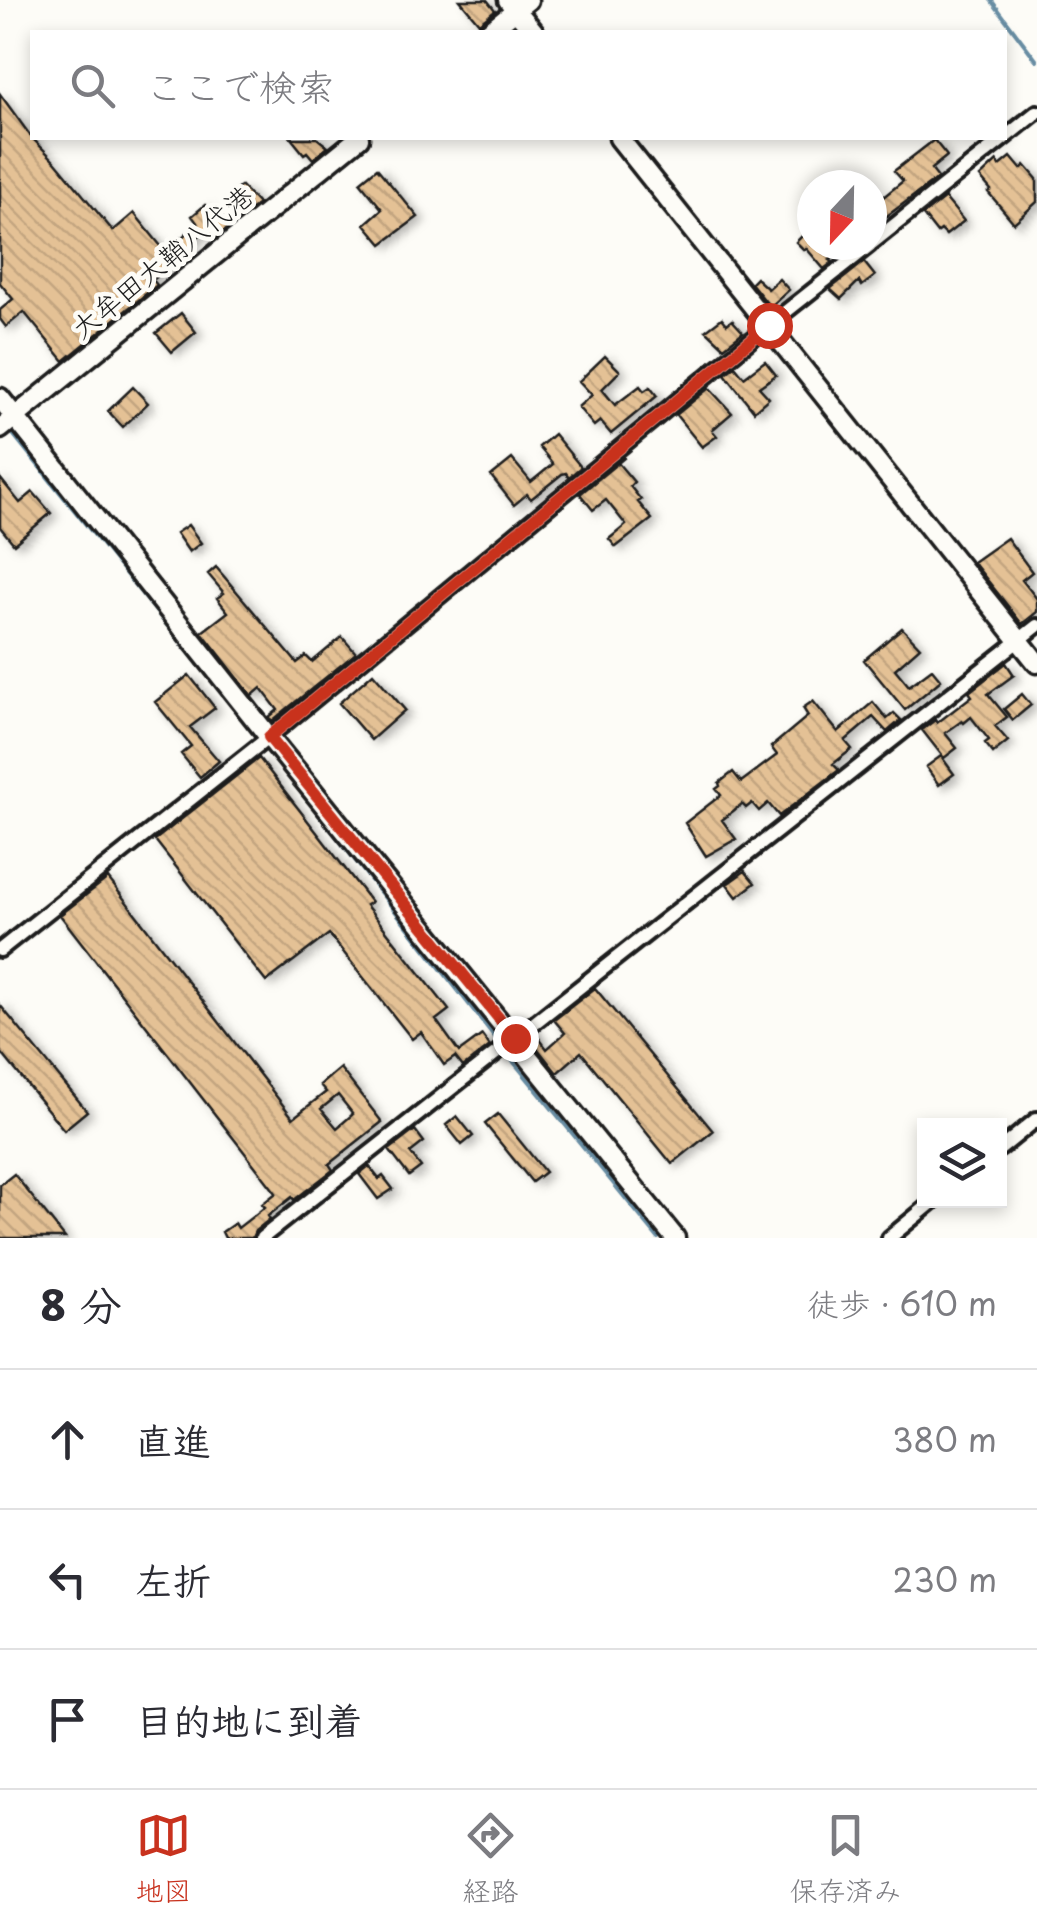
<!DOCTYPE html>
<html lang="ja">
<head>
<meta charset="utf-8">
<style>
  body { margin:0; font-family:"Playpen Sans","Klee One",sans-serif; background:#f7f7f7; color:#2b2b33 }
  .controls { position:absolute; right:30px; bottom:30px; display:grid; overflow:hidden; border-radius:0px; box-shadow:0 5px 15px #0003 }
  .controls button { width:90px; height:90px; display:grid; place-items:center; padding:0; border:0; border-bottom:2px solid #e1e1e2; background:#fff; color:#2b2b33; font:50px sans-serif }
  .compass { position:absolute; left:797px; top:170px; width:90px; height:90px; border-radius:50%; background:#fff; box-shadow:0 5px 15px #0003; rotate:202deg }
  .stop { position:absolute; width:30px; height:30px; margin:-22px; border:8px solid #c8321e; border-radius:50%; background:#fff }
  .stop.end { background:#c8321e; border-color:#fff; box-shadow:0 2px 10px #0008 }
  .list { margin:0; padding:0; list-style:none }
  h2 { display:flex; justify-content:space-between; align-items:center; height:130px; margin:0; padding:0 40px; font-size:42px }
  h2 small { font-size:32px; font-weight:400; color:#7c7c81 }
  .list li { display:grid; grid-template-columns:65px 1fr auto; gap:30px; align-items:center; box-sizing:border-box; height:140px; padding:0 40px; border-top:2px solid #e1e1e2 }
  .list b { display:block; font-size:38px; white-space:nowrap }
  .list em { font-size:32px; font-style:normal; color:#7c7c81 }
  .icon { flex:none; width:55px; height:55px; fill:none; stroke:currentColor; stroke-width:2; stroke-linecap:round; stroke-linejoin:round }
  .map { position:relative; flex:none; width:1037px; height:1238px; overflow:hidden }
  .search { position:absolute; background:#fff; box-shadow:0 5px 15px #0003; left:30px; right:30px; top:30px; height:110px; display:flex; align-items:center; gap:25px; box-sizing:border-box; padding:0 35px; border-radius:0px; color:#7c7c81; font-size:38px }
  .sheet { height:550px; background:#fff }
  nav { display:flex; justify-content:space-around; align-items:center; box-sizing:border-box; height:140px; border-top:2px solid #e1e1e2; background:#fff; font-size:28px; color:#7c7c81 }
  nav a { display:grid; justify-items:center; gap:5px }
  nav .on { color:#c8321e }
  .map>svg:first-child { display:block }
</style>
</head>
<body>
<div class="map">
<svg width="1037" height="1238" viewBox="0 0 1037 1238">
  <defs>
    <pattern id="building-back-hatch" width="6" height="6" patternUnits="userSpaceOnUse" patternTransform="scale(2.5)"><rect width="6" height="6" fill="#e4c195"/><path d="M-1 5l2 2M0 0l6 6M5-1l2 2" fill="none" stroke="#c3a580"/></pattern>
    <filter id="shadow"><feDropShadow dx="6" dy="3.5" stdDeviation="5" flood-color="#0004"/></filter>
  </defs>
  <rect width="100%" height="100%" fill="#fdfcf7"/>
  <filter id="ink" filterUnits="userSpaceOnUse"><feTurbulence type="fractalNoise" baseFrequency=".01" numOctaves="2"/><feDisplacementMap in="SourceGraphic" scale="20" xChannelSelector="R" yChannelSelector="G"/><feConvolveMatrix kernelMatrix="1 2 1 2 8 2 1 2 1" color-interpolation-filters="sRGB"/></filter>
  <g filter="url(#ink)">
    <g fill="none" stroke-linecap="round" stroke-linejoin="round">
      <path stroke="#688da3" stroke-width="4" d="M991,0L1037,61
        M9,429L257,737
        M267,749L498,1041
        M508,1055L658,1238"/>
    </g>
    <path fill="url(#building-back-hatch)" stroke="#1c1c1c" stroke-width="2.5" fill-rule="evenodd" filter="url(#shadow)" d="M460,0H487L495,10L479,23Z
      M0,94L32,138L55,161L113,231L134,213L165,251L198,224L192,216L205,205L219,221L235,207L227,198L241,186L258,204L214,240L205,231L192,242L194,245L153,280L157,285L64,361L24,312L6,327L0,319V310L13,299L0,283Z
      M291,138H317L328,147L313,159L307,152L304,154Z
      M934,140L947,156L931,169L938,178L872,227V206L903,181L894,171Z
      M1011,157L1021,169L1025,165L1037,179V202L1014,223L988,192L991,190L980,177L997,161L1000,166Z
      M377,168L418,217L382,244L365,224L382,209L360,182Z
      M945,198L964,221L946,235L941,230L937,233L923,215Z
      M805,233L812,240V245H848L830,260L833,262L824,269L806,248L804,250L796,242Z
      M864,262L875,276L862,286L859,281L841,299L830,289Z
      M756,278L768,289L779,279L789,290L770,307L751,283Z
      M181,313L196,332L172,352L156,333Z
      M722,318L727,324L732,320L743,332L724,347L706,330Z
      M605,356L620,371L602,389L615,405L640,386L644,391L650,387L657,396L611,434L600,421L594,426L578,407L592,395L579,381Z
      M765,361L776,375L759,387L769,398L754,411L725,374L735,366L744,377Z
      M133,387L148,403L123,427L108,411Z
      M709,388L732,413L712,430L717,436L702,447L676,415Z
      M554,434L581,467L569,477L566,473L562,474L531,499L527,494L514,505L491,476L512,459L531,482L553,464L539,447Z
      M625,457L618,463L634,482L630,486L641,500L638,502L652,519L616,547L609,539L626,525L606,500L593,510L580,494Z
      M0,478L20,503L33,492L51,513L14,544L0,527Z
      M188,525L201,543L189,552L176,533Z
      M1007,538L1032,572L1022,580L1037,599V612L1022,624L973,562Z
      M216,567L297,663L306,656L312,662L342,637L356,653L272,721L269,717L278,710L261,688L252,696L202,632L228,612L217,598L224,593L208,574Z
      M902,628L920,647L895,669L909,686L932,669L941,680L905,710L864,660Z
      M1006,663L1014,675L988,694L1007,717L995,726L1008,741L993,753L985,743L989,740L971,717L964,723L962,721L945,733L957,748L944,758L922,730L935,720L937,723L972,696L969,692Z
      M373,673L405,710L371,740L339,703Z
      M189,675L215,708L190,727L219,761L200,777L181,754L191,746L155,702Z
      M1022,694L1031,705L1013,720L1004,709Z
      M813,701L838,732L873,702L887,719L894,713L901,720L887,732L873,717L845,741L852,749L833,764L839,770L779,816L768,803L759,811L752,803L746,808L742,804L722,820L736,839L706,856L685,823L721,795L716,789L720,786L719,783L733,772L741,782L777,755L771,747L808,716L803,708Z
      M941,756L954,774L939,785L926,767Z
      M259,758L371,902L366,905L449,1010L436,1020L459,1052L482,1035L490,1046L463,1067L455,1057L444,1065L421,1032L412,1039L329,934L266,982L155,840Z
      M745,871L755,883L737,897L727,884Z
      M108,878L293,1118L326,1092L320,1085L340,1068L382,1122L329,1164L333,1170L294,1200L292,1197L268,1216L270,1219L255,1231L252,1238H225L222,1232L235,1223L238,1228L265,1207L262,1204L276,1193L60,915ZM338,1095L353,1114L337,1128L321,1109Z
      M595,988L713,1131L672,1164L581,1052L557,1073L530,1039L536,1034L547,1049L565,1033L554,1020Z
      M0,1005L87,1111L64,1130L0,1051Z
      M498,1114L545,1172L532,1182L485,1124Z
      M457,1116L473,1136L462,1145L446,1125Z
      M415,1130L424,1142L410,1153L421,1167L409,1176L389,1150Z
      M369,1166L379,1179L383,1176L393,1189L378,1199L359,1174Z
      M14,1174L65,1238H0V1185Z"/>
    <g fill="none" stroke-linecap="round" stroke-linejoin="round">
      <g stroke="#1c1c1c" stroke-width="20">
        <path id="street" d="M872,243L1037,112
          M0,950L269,737L769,325L870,245
          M1000,1149L1037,1119
          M262,1238L1037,626
          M889,1238L935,1200"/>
      </g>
      <g stroke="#1c1c1c" stroke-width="25">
        <path id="secondary" d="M508,0L534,32
          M488,32L528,0
          M619,138L1037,663
          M0,398L269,737L675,1238
          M0,429L359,138"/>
      </g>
      <use href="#street" stroke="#fdfcf7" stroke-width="12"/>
      <use href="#secondary" stroke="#fdfcf7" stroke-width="18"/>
    </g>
  </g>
  <g fill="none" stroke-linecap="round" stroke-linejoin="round" filter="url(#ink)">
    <path stroke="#c8321e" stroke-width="12" d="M515,1038L269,737L769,325"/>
  </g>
  <g text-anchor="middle" stroke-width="9" stroke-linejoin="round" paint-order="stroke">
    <g font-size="28" fill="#1c1c1c" stroke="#fdfcf7">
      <text transform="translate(162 262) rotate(-39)" y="10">大牟田大鞘八代港</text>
    </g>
  </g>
</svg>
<div class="controls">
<button><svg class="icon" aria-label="layers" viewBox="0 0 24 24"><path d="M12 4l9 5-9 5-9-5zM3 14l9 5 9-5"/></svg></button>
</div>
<svg class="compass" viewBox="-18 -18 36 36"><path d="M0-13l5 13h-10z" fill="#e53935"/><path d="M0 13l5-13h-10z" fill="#7c7c81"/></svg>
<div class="stop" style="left:769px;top:325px"></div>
<div class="stop end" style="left:515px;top:1038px"></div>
<div class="search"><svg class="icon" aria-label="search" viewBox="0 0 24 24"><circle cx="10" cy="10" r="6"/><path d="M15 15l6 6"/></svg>ここで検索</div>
</div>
<section class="sheet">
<h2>8 分<small>徒歩 · 610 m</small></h2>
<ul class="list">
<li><svg class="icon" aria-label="ahead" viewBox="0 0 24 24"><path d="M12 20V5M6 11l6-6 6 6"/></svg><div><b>直進</b></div><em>380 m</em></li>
<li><svg class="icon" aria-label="left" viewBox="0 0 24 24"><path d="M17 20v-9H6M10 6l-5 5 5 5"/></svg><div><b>左折</b></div><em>230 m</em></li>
<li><svg class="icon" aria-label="arrive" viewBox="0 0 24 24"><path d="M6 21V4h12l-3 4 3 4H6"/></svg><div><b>目的地に到着</b></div></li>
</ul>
</section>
<nav>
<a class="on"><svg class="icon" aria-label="map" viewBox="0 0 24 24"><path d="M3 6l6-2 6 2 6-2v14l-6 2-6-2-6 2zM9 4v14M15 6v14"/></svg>地図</a>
<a><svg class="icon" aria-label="directions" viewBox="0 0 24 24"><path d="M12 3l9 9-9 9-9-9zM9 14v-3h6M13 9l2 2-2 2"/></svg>経路</a>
<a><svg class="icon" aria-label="saved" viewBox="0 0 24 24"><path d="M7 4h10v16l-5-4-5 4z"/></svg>保存済み</a>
</nav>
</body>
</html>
